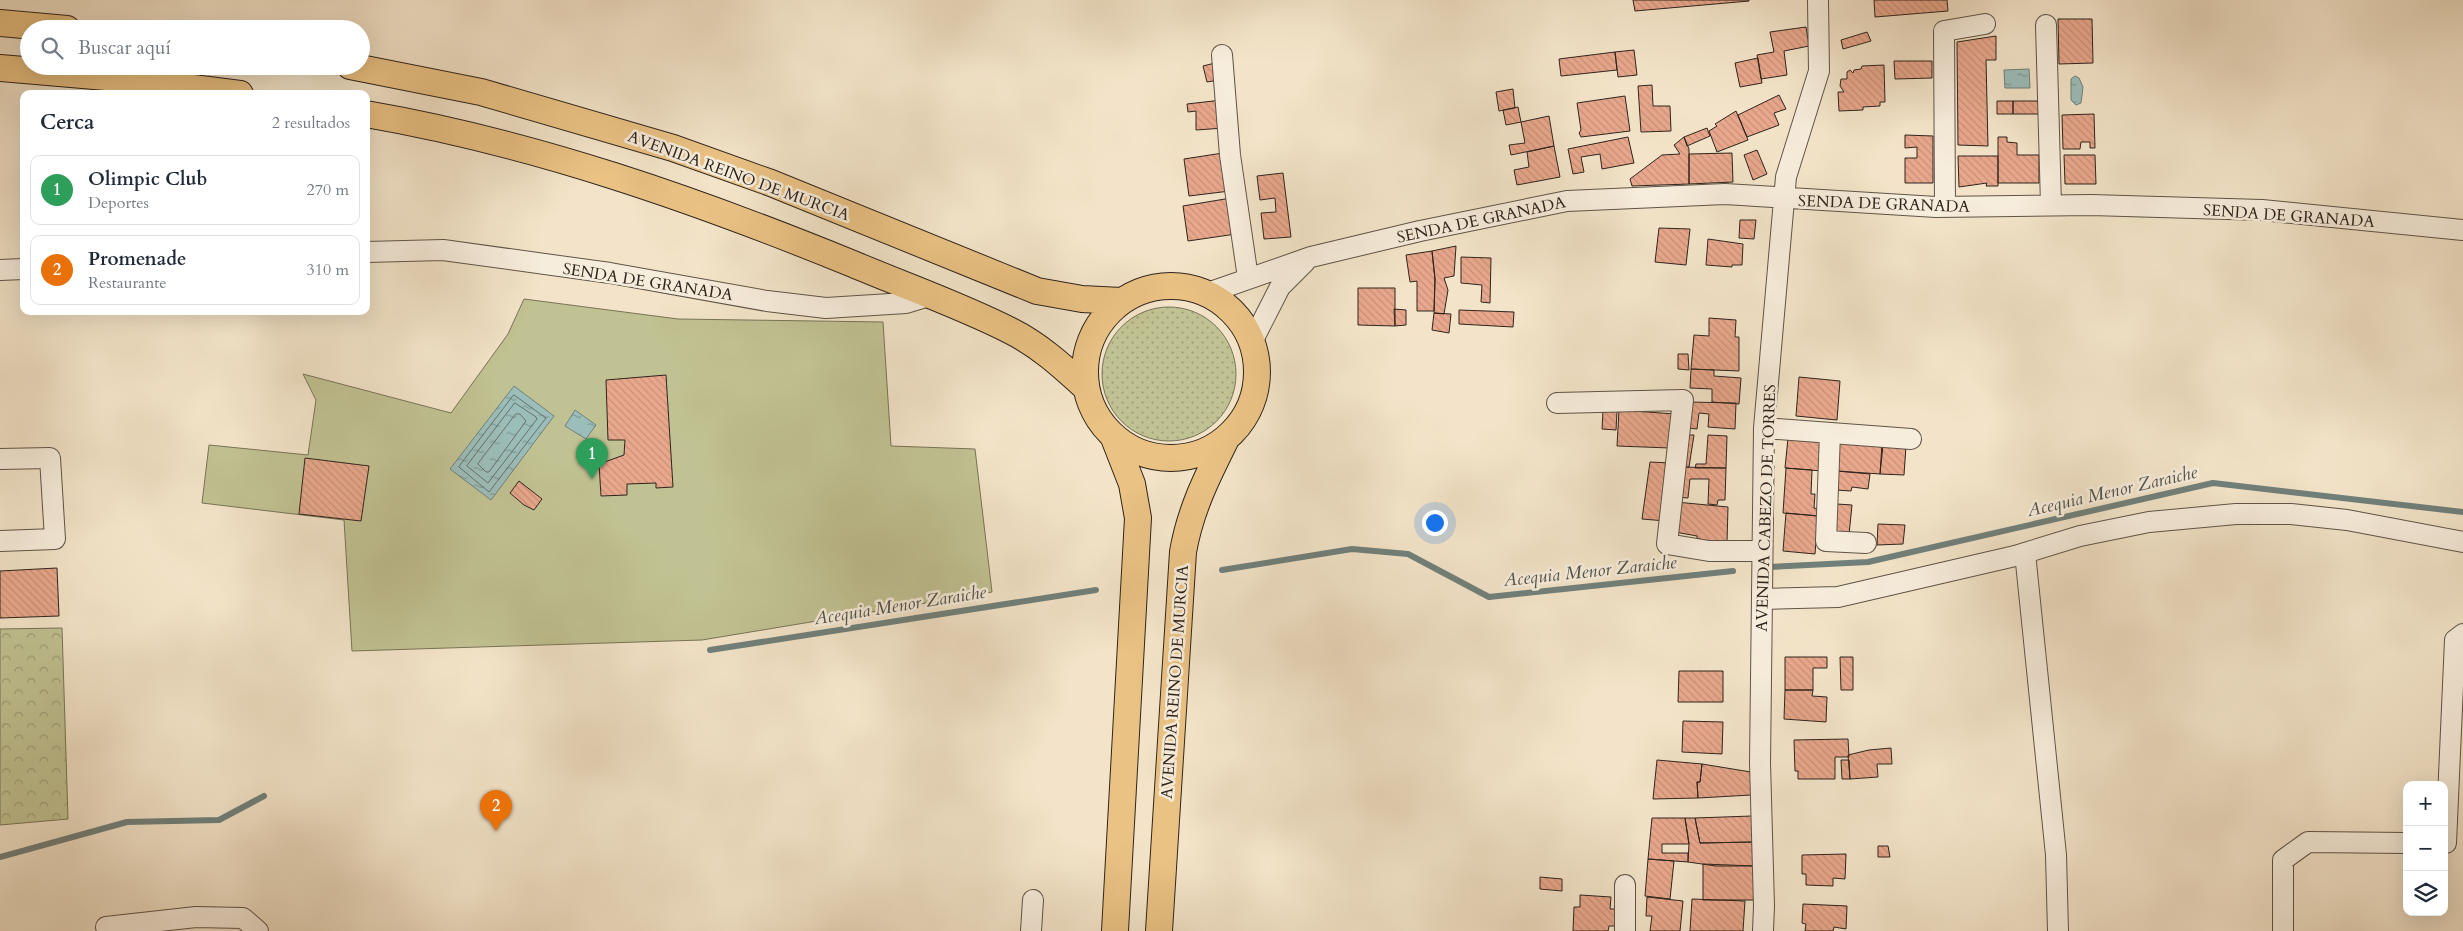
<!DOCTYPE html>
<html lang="es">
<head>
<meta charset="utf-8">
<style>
  body { margin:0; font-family:Cardo,serif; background:#f2f2f3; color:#1f2937 }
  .controls { position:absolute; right:15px; bottom:15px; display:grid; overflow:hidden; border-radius:10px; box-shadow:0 5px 20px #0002 }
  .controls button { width:45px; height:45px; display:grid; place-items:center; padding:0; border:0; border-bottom:1px solid #e0e1e3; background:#fff; color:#1f2937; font:25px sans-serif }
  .you { position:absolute; left:1434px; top:522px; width:18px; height:18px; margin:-12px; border:4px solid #fff; border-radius:50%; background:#1a73e8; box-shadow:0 0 0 8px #1a73e833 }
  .badge { display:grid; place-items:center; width:32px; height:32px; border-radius:50%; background:#8f2418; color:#fff; font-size:16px; font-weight:700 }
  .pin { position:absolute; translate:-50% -41px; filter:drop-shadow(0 1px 2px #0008) }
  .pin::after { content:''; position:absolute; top:26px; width:18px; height:15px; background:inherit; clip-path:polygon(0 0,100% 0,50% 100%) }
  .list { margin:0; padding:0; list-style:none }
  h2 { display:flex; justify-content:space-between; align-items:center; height:65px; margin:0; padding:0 20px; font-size:21px }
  h2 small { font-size:16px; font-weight:400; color:#747a83 }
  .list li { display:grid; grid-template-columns:32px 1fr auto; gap:15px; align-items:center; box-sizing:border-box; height:70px; margin:0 10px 10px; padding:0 10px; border:1px solid #e0e1e3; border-radius:10px }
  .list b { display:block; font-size:19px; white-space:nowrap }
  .list p { margin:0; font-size:16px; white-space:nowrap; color:#747a83 }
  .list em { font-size:16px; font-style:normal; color:#747a83 }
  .icon { flex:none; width:28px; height:28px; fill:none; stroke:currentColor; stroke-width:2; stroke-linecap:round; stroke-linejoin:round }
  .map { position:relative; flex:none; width:2463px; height:931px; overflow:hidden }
  .search { position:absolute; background:#fff; box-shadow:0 5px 20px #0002; left:20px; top:20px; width:350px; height:55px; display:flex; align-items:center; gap:12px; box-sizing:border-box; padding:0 18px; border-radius:28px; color:#747a83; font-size:19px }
  .panel { position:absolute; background:#fff; box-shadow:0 5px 20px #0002; left:20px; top:90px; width:350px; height:225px; border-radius:10px }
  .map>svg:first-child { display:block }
</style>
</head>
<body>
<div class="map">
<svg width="2463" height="931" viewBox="0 0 2463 931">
  <defs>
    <pattern id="grass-dots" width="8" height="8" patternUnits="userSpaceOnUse" patternTransform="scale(1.25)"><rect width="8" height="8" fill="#c1c293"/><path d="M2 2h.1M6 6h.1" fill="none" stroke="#9d9d77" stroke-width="1.8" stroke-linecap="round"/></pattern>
    <pattern id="park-crowns" width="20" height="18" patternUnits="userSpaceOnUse" patternTransform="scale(1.25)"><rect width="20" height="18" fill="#c1c293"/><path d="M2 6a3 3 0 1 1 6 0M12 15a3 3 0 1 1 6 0" fill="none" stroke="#9d9d77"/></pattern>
    <pattern id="water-ripples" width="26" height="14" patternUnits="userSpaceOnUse" patternTransform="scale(1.25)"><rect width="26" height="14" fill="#9cbeba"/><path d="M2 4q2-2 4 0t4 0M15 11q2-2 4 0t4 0" fill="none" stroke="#809a96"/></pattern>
    <pattern id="building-back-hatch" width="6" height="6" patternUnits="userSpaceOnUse" patternTransform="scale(1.25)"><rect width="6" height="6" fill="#e9a88d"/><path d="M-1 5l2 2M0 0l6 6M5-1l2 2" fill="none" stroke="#c89079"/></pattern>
  </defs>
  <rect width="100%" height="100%" fill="#f3e4c9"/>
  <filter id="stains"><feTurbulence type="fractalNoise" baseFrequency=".004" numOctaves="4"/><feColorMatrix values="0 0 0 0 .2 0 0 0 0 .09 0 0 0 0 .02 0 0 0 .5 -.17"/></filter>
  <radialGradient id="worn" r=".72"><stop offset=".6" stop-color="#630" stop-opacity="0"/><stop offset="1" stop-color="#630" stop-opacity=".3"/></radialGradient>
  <path fill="url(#grass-dots)" stroke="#787358" d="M1102 374a67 67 0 1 1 134 0a67 67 0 1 1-134 0Z"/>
  <path fill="url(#park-crowns)" stroke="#787358" d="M62,628L68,819L0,825V629Z"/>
  <path fill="#c1c293" stroke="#787358" d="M524,299L678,319L883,322L891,446L975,449L992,592L702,640L352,651L344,520L202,503L209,445L308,455L316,400L303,374L451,413L508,334Z"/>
  <path fill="url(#water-ripples)" stroke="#70807b" d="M2029,69L2030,88H2005L2004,70Z
    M2075,76L2079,78L2083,87L2081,103L2076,105L2071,100V79Z
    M514,386L554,416L491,500L450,469Z
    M575,410L596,425L586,439L565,426Z"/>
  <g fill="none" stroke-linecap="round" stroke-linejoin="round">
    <path stroke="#65716b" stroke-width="1" d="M514,395L546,418L489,492L459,467Z
      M515,403L536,417L537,419L488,483L467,466Z
      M516,414H520L526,421L489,472H486L478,464Z"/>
    <path stroke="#70807b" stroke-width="6" d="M1770,567L1868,562L2213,483L2463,512
      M1222,570L1352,549L1408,554L1489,597L1733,571
      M710,650L1096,590
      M0,857L127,822L219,820L264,796"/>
  </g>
  <path fill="url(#building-back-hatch)" stroke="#2e241c" d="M1633,0H1749V1L1635,11Z
    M1874,0H1947L1948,11L1875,17Z
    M2058,19H2092L2093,63L2059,64Z
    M1806,27L1809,46L1784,51L1787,75L1761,79L1757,55L1774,52L1770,32Z
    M1867,32L1871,41L1843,49L1841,40Z
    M1996,36V60H1986L1988,146L1958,145L1957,42Z
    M1634,50L1637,75L1618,77L1615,52Z
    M1615,52L1617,70L1561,76L1559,59Z
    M1758,58L1762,83L1740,87L1735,63Z
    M1894,61H1932V78L1895,79Z
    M1215,63L1219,80L1207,82L1203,66Z
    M1884,65L1885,102H1880V106L1863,107V110L1839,111L1838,92H1844L1840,86L1841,79H1847V72L1850,70L1853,73L1854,70L1861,69L1862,66Z
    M1652,85L1653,106H1670L1671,131L1641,132L1638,86Z
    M1513,89L1515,108L1499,111L1496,92Z
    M1779,95L1786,109L1774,113L1779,125L1747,137L1738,115Z
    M1625,96L1630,131L1581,137L1579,133L1581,130L1577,103Z
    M1222,100L1224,128L1196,130V111L1188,112L1187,104Z
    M1997,101H2013V114H1997Z
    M2013,101H2038L2039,114H2013Z
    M1518,107L1521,122L1506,125L1503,110Z
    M1736,111L1748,140L1717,152L1709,131L1717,126L1715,124Z
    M2094,114L2095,148H2090V142H2081L2080,149H2063L2062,115Z
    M1549,116L1554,146L1511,155L1509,145L1525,143L1521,122Z
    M1707,128L1710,136L1687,146L1684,137Z
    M1905,135L1933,136V183H1905V158H1917V147L1905,148Z
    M1628,137L1634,163L1602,169L1600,154L1581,157L1584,172L1573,174L1568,149Z
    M1684,137L1689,149V184L1632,186L1630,179L1662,155L1680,154L1674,145Z
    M1998,137H2007V142L2017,143V155H2039V183H1998Z
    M1554,146L1560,177L1517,185L1514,170L1529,167L1527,152Z
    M1757,150L1767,174L1753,180L1744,155Z
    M1223,153L1230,191L1189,196L1184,159Z
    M1732,153L1733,182L1689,184V154Z
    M2064,155H2095L2096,184H2065Z
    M1958,156H1998V186H1986L1987,183L1959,187Z
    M1283,173L1291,237L1264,239L1261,213L1276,212L1275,198L1260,200L1257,176Z
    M1231,198L1236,234L1188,241L1183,206Z
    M1740,220H1756L1754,239L1739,238Z
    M1659,228L1690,229L1686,265L1655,262Z
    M1708,239L1743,244L1742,265H1732V267L1706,265Z
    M1456,246L1454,276L1444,278L1448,290L1444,314L1434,313L1435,279L1432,251Z
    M1432,251L1435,279L1434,311H1417V281L1410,282L1406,255Z
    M1461,257L1491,258L1490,303L1481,302L1482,285L1461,283Z
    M1358,288H1395V326L1358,325Z
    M1394,309L1406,310V325L1395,326Z
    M1459,310L1514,312L1513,327L1459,324Z
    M1434,313L1451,314L1449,333L1432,330Z
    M1709,318L1736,320L1735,337H1739V371L1691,369L1694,335L1709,336Z
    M1678,354H1688L1689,370L1678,369Z
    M1691,369L1714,370V376L1741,378L1739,404L1712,402V389L1690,388Z
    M666,375L673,487L656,488V483L627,484V495L601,496L599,464L624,455L625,440H608L606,380Z
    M1799,377L1840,381L1837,420L1796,416Z
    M1689,402L1736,403L1735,429L1708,427L1709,414L1699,413L1697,429L1688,428Z
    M1619,410L1675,414L1670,448L1617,446Z
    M1603,411H1617L1616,430L1602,429Z
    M1688,435H1694L1689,467H1680Z
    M1708,435L1727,436L1726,468H1695L1696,464H1706Z
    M1788,438L1823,440L1822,471L1785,468Z
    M1839,442L1883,445L1880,474L1837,471Z
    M1882,444L1906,446L1904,475L1880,474Z
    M305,458L369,466L361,521L299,514Z
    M1650,462L1671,463L1666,521L1642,519Z
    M1680,467L1726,468L1725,500H1718L1717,505L1708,504L1709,479H1690L1688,498L1677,497Z
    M1786,468L1812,470L1811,494H1815L1814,508L1819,509V516L1783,513Z
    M1837,471L1870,474L1868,489L1852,487L1851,491L1836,490Z
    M519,481L542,499L534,510L524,505L510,493Z
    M1676,502L1728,507L1727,542L1702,540L1697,538V536L1675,532Z
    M1837,504L1852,505L1849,535L1834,534Z
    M1786,513L1818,516L1815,554L1783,551Z
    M1878,524L1905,525L1903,544L1877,545Z
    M57,568L59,616L0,618V571Z
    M1785,657H1827V668H1813V690H1785Z
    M1840,657H1853V690H1841Z
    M1679,671H1723V702H1678Z
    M1785,690H1813L1812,696L1827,697L1826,722L1784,719Z
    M1683,721L1723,722L1722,754L1682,752Z
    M1848,739L1849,757H1835V779H1798V771H1795L1794,740Z
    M1891,748L1892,764H1877L1878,777L1850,779L1848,755L1869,750Z
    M1657,760L1702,764L1700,782H1697L1698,798L1653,799Z
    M1841,760H1849L1850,779H1842Z
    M1702,764L1751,772V795L1698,798L1697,782H1700Z
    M1752,816L1753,842L1700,843L1695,818Z
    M1652,818H1685L1689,844H1662V853H1688V862L1648,859Z
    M1685,818H1695L1700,843L1753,842L1755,866H1716L1688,862L1689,844Z
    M1878,846H1888L1890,857H1878Z
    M1846,854L1845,879L1833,878V886L1806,885V874H1802V855Z
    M1648,859L1674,861L1670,899L1645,896Z
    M1703,864L1755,866L1757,900H1703Z
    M1540,877L1562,879V891L1540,889Z
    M1580,895L1611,897L1610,909H1617L1615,926H1609L1608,931H1573L1574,907H1580Z
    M1647,897L1683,901L1680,931H1650L1652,916H1646Z
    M1692,899L1745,901L1743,931H1690Z
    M1803,904L1847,906L1846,929L1834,927L1833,931H1805L1806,924L1802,923Z"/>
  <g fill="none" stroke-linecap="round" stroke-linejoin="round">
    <g stroke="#5f5447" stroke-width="22">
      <path id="minor" d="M2046,25L2051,205
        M1222,55L1230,155L1248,278
        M1945,207L1944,31L1985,24
        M366,252L443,250L610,273L767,301L826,308L906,303L929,296
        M0,270L24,269
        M1208,293L1311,257L1420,231L1567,201L1725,194L1936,207L2091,205L2262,210L2463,230
        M1253,340L1280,287L1305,262
        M1557,403L1683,400L1667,544L1709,551H1762
        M1764,428L1911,439
        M1830,433L1826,541L1866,543
        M0,459L50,458L55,539L0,541
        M2025,553L2056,855L2058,931
        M1762,599L1838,597L2015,556L2080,536L2149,522L2236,514H2291L2347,520L2463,542
        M2444,843H2446L2455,640L2463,634
        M1625,885V931
        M106,927L196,917L243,918L258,931
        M1031,931L1033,900
        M1763,931L1764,906L1760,763L1764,428L1786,177L1819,71L1818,0
        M2283,931V860L2308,842L2407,843"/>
    </g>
    <g stroke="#2e241c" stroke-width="28">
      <path id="major" d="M0,23L67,29
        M350,66L481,92L673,148L771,183L1037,291L1082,299L1121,301
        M0,68L106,77L240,94
        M366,114C534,143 696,200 853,264C905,286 960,305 1011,331C1039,345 1062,366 1085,387
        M1085 372a86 86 0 1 1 172 0a86 86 0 1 1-172 0Z
        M1114,438L1132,484L1138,518L1115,931
        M1159,931L1183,552C1190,511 1207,477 1225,441"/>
    </g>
    <use href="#minor" stroke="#f7eddc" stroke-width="20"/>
    <use href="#major" stroke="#eac284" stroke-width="26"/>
  </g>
  <g text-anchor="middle" stroke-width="5" stroke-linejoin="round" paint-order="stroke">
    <g font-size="16" fill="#2e241c" stroke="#f7eddc">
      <text transform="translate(739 175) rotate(20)" y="6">AVENIDA REINO DE MURCIA</text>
      <text transform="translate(1884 203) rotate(2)" y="6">SENDA DE GRANADA</text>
      <text transform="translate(2289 215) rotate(4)" y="6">SENDA DE GRANADA</text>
      <text transform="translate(1481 219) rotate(-12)" y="6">SENDA DE GRANADA</text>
      <text transform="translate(648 281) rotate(9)" y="6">SENDA DE GRANADA</text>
      <text transform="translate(1765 508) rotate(-88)" y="6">AVENIDA CABEZO DE TORRES</text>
      <text transform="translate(1174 682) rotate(-86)" y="6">AVENIDA REINO DE MURCIA</text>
    </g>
    <g font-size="18" font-style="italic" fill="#4f524b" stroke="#f7eddc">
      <text transform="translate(2112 491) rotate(-13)" y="6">Acequia Menor Zaraiche</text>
      <text transform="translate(1590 571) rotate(-6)" y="6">Acequia Menor Zaraiche</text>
      <text transform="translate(900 605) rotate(-9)" y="6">Acequia Menor Zaraiche</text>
    </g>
  </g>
  <rect width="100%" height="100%" filter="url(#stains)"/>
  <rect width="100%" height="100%" fill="url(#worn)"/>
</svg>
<div class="controls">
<button>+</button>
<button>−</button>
<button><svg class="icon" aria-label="layers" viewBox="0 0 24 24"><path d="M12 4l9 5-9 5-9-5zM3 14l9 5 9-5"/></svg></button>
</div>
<div class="you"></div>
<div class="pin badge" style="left:592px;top:479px;background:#2e9e5b">1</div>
<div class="pin badge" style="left:496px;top:831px;background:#e8710a">2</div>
<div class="search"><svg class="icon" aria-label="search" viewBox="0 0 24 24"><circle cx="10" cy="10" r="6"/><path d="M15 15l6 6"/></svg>Buscar aquí</div>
<section class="panel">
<h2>Cerca<small>2 resultados</small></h2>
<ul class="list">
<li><span class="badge" style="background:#2e9e5b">1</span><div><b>Olimpic Club</b><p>Deportes</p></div><em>270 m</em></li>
<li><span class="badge" style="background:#e8710a">2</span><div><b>Promenade</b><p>Restaurante</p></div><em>310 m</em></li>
</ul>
</section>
</div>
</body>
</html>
